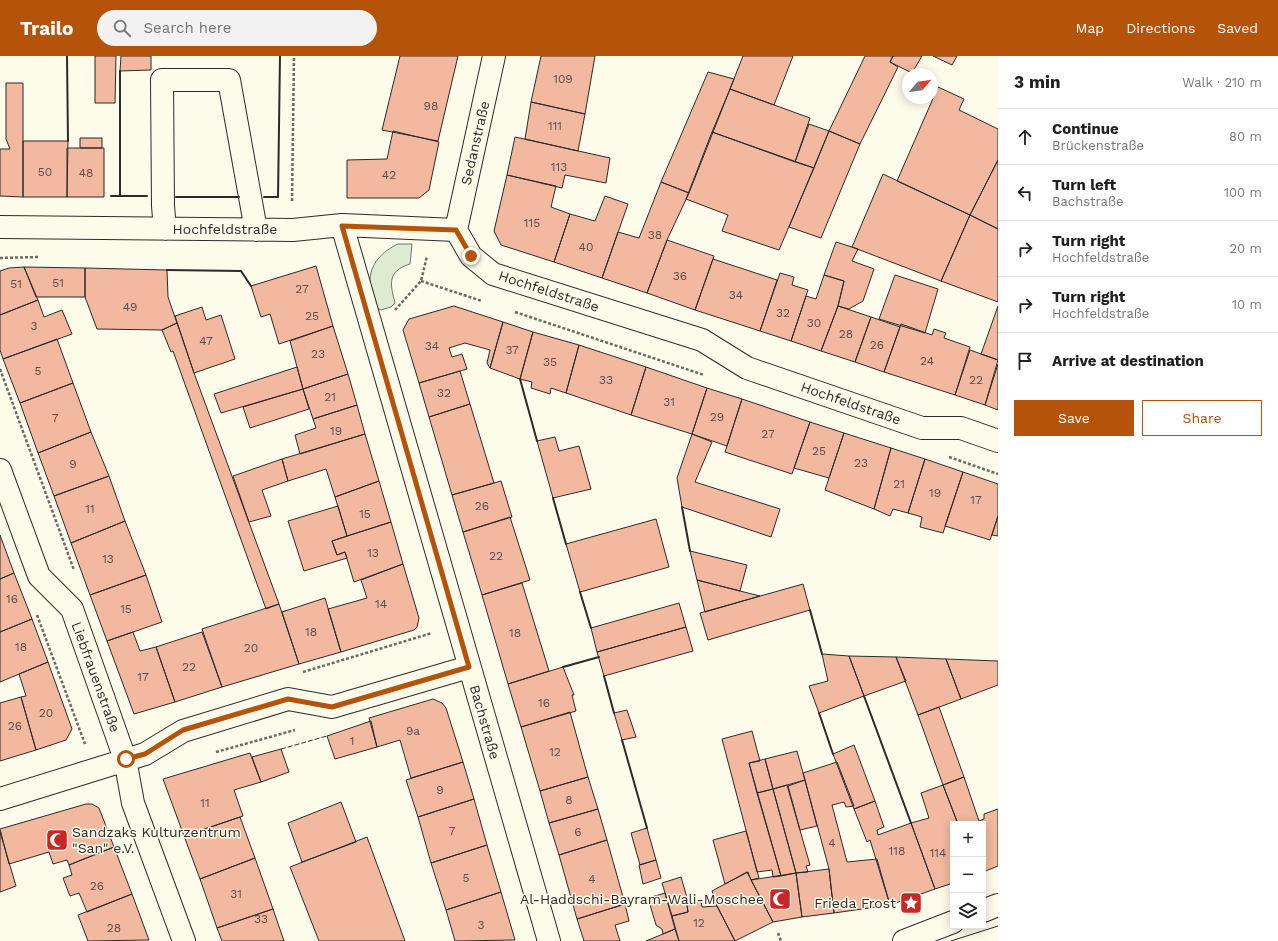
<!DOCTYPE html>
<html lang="en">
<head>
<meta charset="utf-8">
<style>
  body { margin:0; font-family:"Work Sans",sans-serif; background:#f2f2f2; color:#202124 }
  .controls { position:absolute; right:12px; bottom:12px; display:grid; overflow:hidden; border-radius:0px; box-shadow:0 2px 10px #0003 }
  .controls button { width:36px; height:36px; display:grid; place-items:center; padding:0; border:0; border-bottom:1px solid #e0e0e0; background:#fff; color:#202124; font:20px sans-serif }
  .compass { position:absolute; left:902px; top:12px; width:36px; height:36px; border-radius:50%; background:#fff; box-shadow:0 2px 10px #0003; rotate:61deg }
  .stop { position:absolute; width:12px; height:12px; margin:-9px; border:3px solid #b45309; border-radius:50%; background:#fff }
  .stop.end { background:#b45309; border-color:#fff; box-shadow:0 1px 4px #0008 }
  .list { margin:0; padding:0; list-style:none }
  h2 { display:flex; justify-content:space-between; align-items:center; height:52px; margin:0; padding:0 16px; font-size:17px }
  h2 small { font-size:13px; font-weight:400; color:#757577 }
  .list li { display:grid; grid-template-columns:26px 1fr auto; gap:12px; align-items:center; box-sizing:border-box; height:56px; padding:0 16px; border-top:1px solid #e0e0e0 }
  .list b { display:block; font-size:15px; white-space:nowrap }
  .list p { margin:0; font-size:13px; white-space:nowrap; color:#757577 }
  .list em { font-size:13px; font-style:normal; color:#757577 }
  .actions { display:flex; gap:8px; padding:12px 16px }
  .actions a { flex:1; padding:9px 0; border:1px solid #b45309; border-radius:0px; text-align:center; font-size:14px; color:#b45309 }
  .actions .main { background:#b45309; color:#fff }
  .icon { flex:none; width:22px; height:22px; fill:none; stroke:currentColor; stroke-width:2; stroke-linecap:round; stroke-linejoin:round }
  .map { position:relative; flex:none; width:998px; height:885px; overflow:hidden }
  header { display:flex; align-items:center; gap:24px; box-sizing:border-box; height:56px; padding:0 20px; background:#b45309; color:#fff }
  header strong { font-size:19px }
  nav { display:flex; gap:22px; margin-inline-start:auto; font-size:14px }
  .search { width:280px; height:36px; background:#f2f2f2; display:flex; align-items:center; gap:10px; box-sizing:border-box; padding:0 14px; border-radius:22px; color:#757577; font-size:15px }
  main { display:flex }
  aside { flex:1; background:#fff }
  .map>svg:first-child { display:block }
</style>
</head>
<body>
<header>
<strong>Trailo</strong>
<div class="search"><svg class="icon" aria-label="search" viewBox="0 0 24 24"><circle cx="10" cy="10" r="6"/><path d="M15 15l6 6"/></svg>Search here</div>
<nav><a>Map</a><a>Directions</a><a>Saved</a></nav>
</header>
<main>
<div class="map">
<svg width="998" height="885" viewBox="0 0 998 885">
  <rect width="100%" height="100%" fill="#fdfbea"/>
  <path fill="#deebd1" stroke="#74746e" d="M398,188H412L410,208C387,215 390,228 395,247L391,251L381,254L377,252C375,244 371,235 370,227C369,208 383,195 398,188Z"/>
  <path fill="#f2b8a0" stroke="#2b2b2b" d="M95,0H116L115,47H95Z
    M121,0H151V14L120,15Z
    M400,0H458L438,85L382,74Z
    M541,0H595L585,58L531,46Z
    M743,0H793L774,49L730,33Z
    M865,0H893L890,6L898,11L860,88L829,75Z
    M893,0H922L912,17L890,6Z
    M933,0H957L952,9Z
    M708,16L734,23L689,137L661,126Z
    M6,27H23V141L0,140V93H10L6,83Z
    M938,31L964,43L959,54L998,73V104L970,159L897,125Z
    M730,33L810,62L795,106L712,76Z
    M531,46L585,58L578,95L525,83Z
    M809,68L829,75L814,112L795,106Z
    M393,75L439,86L429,134L419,142H347V104L387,103Z
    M829,75L860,88L821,182L789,171Z
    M712,76L814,112L779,194L722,175L728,159L686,143Z
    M515,81L610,102L606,127L565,119L562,132L507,119Z
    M80,82H102V92H80Z
    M23,85H68L67,141H23Z
    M67,92H104V141H67Z
    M998,104V173L970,159Z
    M883,118L970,159L941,225L852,191Z
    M507,119L556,130L551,151L570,158L554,206L501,189L494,175Z
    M661,126L689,137L667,184L647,237L602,222L618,176L639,182Z
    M605,140L628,148L602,222L554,206L570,158L595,165Z
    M970,159L998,173V246L941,225Z
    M667,184L714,200L695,254L647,237Z
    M836,186L858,193L852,205L874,213L863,245L849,253L838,250L844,225L824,219Z
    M713,203L777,224L760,275L695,254Z
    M316,210L333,270L279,288L270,258L261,261L251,230Z
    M24,211L85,212V241H36Z
    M24,211L38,244L0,259V215L9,212Z
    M85,212L167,214L168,241L177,267L162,274L97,273L85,241Z
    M780,217L794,221L792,229L808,234L791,285L760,275Z
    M824,219L844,225L838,250L821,295L791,285L806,240L816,243Z
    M895,219L938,233L925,277L879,263Z
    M38,244L44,261L62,254L72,278L3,303L0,294V259Z
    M454,250L503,266L490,312L487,307L490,294L465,287L449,292L452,301L462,298L467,313L419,327L403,274L409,263Z
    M838,250L871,261L855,306L821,295Z
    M998,250V304L981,298Z
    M202,251L206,264L221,259L235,303L194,317L175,260Z
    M871,261L900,271L884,316L855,306Z
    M503,266L533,276L520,323L490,312Z
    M177,267L194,317L279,548L266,553L173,295L171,296L162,274Z
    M901,268L932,279L934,273L946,277L944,282L970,291L955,339L884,316Z
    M333,270L348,318L303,333L290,285Z
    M533,276L579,289L566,337L551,332L550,338L531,332L532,326L520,323Z
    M57,283L73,327L20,347L3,303Z
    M579,289L646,311L631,359L566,337Z
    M970,294L998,304L985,349L955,339Z
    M998,308V354L985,349Z
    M297,311L303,333L221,357L214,338Z
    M646,311L707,332L692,378L631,359Z
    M460,315L470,348L429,361L419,327Z
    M348,318L357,349L313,363L303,333Z
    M73,327L91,376L38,397L20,347Z
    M707,332L742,343L727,390L692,378Z
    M303,333L309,353L250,372L243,351Z
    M742,343L810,366L792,418L725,396Z
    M470,348L494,427L452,439L429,361Z
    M357,349L365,378L300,398L295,379L316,372L313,363Z
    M810,366L844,377L829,422L794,412Z
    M91,376L109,420L54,440L38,397Z
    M844,377L891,392L874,453L825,434Z
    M365,378L379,425L335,441L326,413L288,425L282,403Z
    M692,378L712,386L695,426L780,453L771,481L682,451L677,422Z
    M555,381L559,395L579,390L591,433L553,442L537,385Z
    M891,392L925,403L908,457L893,453L890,460L874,453Z
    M282,403L288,425L262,434L271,460L249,466L233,420Z
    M925,403L963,416L943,477L920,471L922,461L908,457Z
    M963,416L998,428V460L990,484L945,470Z
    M109,420L125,465L71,487L54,440Z
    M379,425L391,466L347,480L335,441Z
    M501,425L512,461L463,476L452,439Z
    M338,450L347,480L332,485L337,499L345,496L347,502L304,515L288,465Z
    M998,460V480L992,479Z
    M510,461L530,524L482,539L463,476Z
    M656,463L669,511L580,536L566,488Z
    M125,465L146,519L90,539L71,487Z
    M391,466L403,508L354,526L345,496L337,499L332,485Z
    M0,479L14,517L0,523Z
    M690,495L747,509L740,535L697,524Z
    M403,508L419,562L417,571L414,574L341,596L328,553L367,542L361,524Z
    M14,517L32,563L0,576V523Z
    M146,519L162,566L107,585L90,539Z
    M697,524L740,535L760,540L705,556Z
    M522,527L549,615L508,628L482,539Z
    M803,528L810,554L708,584L700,557Z
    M325,542L341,596L299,608L282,556Z
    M679,547L686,571L597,596L591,572Z
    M279,548L299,608L222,631L202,573Z
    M32,563L48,606L0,626V576Z
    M686,571L693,595L604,620L597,596Z
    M133,576L140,595L156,591L175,646L134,658L107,585Z
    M202,576L222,631L175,646L156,591Z
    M822,598L849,600L864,640L819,657L809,630L828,625Z
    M849,600L896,601L906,625L864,640Z
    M896,601L946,603L961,643L918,659Z
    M946,603L998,605V629L961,643Z
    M48,606L72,673L66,684L36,694L21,641L26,640L19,618Z
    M563,611L574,639H572L576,655L521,671L508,628Z
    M21,641L36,694L0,705V647Z
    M433,643L442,647L446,652L463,706L411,722L400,684L377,691L369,662Z
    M939,651L964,721L943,729L918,659Z
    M627,654L636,681L622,684L614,657Z
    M570,656L588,721L540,735L521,671Z
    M371,665L377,691L335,703L327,680Z
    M752,675L760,705L749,707L781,820L773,821L772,814L757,816L722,683Z
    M854,689L875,745L854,753L833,698Z
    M281,693L289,716L261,726L252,701Z
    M797,695L805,724L773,733L765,703Z
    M250,697L261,726L234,734L243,760L184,780L163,723Z
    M765,703L773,733L757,737L749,707Z
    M463,706L474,743L418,761L406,724Z
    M837,706L854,750L846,751L844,746L832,749L847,806L877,803L890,849L834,857L829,813L803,717Z
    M588,721L598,753L549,767L540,735Z
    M964,721L979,765L984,763V758L998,753V810L983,816V768H958L943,729Z
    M805,724L817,770L800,774L788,730Z
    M787,729L810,809L806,810L808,816L796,817L773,733Z
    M943,729L958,768H953V827L935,833L911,767L929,762L921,737Z
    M773,733L796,817L781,820L757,737Z
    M474,743L487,789L431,807L418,761Z
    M875,745L884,771L877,774L878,779L911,767L935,833L890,849L870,784L867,786L854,753Z
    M341,746L356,786L302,806L288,767Z
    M86,748H92L99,752L114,791L69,809L67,804L53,808L49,796L9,808L0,773Z
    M598,753L607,784L559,799L549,767Z
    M240,761L255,802L200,823L184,780Z
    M647,772L656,804L640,809L631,777Z
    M746,775L759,822L751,824L748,816L725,828L713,784Z
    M0,776L16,830L0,836Z
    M367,781L405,885H319L290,811Z
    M607,784L625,848L577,863L559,799Z
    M487,789L501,836L446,854L431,807Z
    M114,791L132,838L87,856L79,837L70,840L63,822L72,819L69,809Z
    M255,802L273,853L217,872L200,823Z
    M656,804L661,822L643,828L639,809Z
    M829,813L834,857L802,861L796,817Z
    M747,816L773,866L735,885L717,850L712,835Z
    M796,817L802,861L773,866L751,824Z
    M681,821L689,848L687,849L688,856L672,860L662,827Z
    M501,836L515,884L455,885L446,854Z
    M665,837L675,873L663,878L662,873L656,869L648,842Z
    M132,838L149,884L88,885L78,859Z
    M701,845L702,851L717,850L735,885H679L672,860L688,856L687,849Z
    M625,848L629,865L615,869L620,885H584L577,863Z
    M273,853L284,885H222L217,872Z
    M675,873L679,885H646L663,878Z"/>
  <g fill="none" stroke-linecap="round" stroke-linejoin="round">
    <g stroke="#2b2b2b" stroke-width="24">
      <path id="minor" d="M342,169L549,885
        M0,171L293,174L342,169L456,174
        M165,173L163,150L162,24H229L256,174
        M456,174L471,200L493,218L702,284L747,312L922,372H961L998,385
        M456,174L494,0
        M0,414L39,520L72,553L125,703L133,747L184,885
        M0,743L145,698L183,675L288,643L332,651L469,611
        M983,855L998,849
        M904,885L953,866"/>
    </g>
    <path stroke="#6a6964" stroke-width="2.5" stroke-dasharray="3 2" stroke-linecap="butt" d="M292,145L294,0
      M0,202L39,201
      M421,225L482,245
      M395,254L421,225L427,200
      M515,256L704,319
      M0,313L74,514
      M949,401L998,418
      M37,559L85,688
      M303,616L432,577
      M216,696L295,674
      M778,877L781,885"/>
    <use href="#minor" stroke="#fdfbea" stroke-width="22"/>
    <path stroke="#2b2b2b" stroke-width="1" d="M951,885L998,870"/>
    <path stroke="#2b2b2b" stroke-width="1" stroke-dasharray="5 2" stroke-linecap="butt" d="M281,693L327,680"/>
    <path stroke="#2b2b2b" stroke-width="2" d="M67,0L68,85
      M111,140H147
      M120,140V15
      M176,141H239
      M264,141H278L280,0
      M167,214L241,215L251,230
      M520,323L537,385
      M553,442L566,488
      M682,451L690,495
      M580,536L591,572
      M810,554L822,598
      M563,611L599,601
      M604,620L614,657
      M864,640L911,767
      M819,657L833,698
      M622,684L647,772"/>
  </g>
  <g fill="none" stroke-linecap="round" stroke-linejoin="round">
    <path stroke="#b45309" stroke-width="5" d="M126,703L145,698L183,674L288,643L332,651L469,611L342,170L456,174L471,200"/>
  </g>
  <defs>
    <g id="mosque-square" transform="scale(1.15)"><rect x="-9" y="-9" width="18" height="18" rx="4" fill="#c62828" stroke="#fdfbea"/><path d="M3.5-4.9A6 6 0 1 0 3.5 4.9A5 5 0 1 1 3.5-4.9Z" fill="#fff"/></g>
    <g id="sight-square" transform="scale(1.15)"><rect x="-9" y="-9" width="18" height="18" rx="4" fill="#c62828" stroke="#fdfbea"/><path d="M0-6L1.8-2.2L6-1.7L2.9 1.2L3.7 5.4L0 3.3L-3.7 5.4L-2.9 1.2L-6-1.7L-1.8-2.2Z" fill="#fff"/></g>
  </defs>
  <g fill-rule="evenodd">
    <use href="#mosque-square" x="57" y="784"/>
    <use href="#mosque-square" x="780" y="843"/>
    <use href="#sight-square" x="911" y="847"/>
  </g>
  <g text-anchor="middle" stroke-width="3" stroke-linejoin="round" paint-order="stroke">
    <g font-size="12" fill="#5d4e48">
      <text x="563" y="27">109</text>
      <text x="431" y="54">98</text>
      <text x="555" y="74">111</text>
      <text x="559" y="115">113</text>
      <text x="45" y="120">50</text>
      <text x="86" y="121">48</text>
      <text x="389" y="123">42</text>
      <text x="532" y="171">115</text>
      <text x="655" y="183">38</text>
      <text x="586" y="195">40</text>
      <text x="680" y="224">36</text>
      <text x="58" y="231">51</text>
      <text x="16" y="232">51</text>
      <text x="302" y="237">27</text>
      <text x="736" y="243">34</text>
      <text x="130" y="255">49</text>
      <text x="783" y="261">32</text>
      <text x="312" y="264">25</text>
      <text x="814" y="271">30</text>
      <text x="34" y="274">3</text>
      <text x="846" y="282">28</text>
      <text x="206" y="289">47</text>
      <text x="877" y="293">26</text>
      <text x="432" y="294">34</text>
      <text x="512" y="298">37</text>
      <text x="318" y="302">23</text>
      <text x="927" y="309">24</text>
      <text x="550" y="310">35</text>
      <text x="38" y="319">5</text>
      <text x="606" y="328">33</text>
      <text x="976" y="328">22</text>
      <text x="444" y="341">32</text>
      <text x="330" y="345">21</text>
      <text x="669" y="350">31</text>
      <text x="717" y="365">29</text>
      <text x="55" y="366">7</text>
      <text x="336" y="379">19</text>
      <text x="768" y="382">27</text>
      <text x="819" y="399">25</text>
      <text x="861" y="411">23</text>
      <text x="73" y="412">9</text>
      <text x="899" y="432">21</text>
      <text x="935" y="441">19</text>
      <text x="976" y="448">17</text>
      <text x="482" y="454">26</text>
      <text x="90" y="457">11</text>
      <text x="365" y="462">15</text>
      <text x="373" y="501">13</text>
      <text x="496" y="504">22</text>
      <text x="108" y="507">13</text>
      <text x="12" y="547">16</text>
      <text x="381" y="552">14</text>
      <text x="126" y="557">15</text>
      <text x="311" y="580">18</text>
      <text x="515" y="581">18</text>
      <text x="21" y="595">18</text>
      <text x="251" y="596">20</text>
      <text x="189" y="615">22</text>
      <text x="143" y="625">17</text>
      <text x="544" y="651">16</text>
      <text x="46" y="661">20</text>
      <text x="15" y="674">26</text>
      <text x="413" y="679">9a</text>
      <text x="352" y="689">1</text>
      <text x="555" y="700">12</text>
      <text x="440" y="738">9</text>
      <text x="569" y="748">8</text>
      <text x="205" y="751">11</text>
      <text x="452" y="779">7</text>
      <text x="578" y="780">6</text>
      <text x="832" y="791">4</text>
      <text x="897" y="799">118</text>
      <text x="938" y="801">114</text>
      <text x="466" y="826">5</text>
      <text x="592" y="827">4</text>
      <text x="97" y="834">26</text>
      <text x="236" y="842">31</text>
      <text x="261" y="867">33</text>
      <text x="699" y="871">12</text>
      <text x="481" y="873">3</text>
      <text x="114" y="876">28</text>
    </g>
    <g font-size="14" fill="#2b2b2b" stroke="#fdfbea">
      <text transform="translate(475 87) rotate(-77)" y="5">Sedanstraße</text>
      <text x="225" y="178">Hochfeldstraße</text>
      <text transform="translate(549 235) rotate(18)" y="5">Hochfeldstraße</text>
      <text transform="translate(851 347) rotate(19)" y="5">Hochfeldstraße</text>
      <text transform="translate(96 621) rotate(70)" y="5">Liebfrauenstraße</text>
      <text transform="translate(485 666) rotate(74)" y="5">Bachstraße</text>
    </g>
    <g font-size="14" fill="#2b2b2b" stroke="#fdfbea" text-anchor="end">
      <text x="72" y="781" text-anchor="start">Sandzaks Kulturzentrum<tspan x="72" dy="16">"San" e.V.</tspan></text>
      <text x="764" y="848">Al-Haddschi-Bayram-Wali-Moschee</text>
      <text x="896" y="852">Frieda Frost</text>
    </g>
  </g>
</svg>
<div class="controls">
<button>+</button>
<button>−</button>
<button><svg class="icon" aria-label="layers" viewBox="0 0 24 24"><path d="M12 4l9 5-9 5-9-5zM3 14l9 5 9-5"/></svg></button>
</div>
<svg class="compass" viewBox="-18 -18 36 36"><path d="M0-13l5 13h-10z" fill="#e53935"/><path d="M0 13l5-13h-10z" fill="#757577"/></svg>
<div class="stop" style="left:126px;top:703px"></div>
<div class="stop end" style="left:471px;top:200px"></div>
</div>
<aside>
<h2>3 min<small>Walk · 210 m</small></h2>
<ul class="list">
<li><svg class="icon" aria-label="ahead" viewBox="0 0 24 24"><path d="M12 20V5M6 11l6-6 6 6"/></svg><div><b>Continue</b><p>Brückenstraße</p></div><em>80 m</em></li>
<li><svg class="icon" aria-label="left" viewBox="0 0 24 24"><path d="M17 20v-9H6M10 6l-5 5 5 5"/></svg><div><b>Turn left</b><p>Bachstraße</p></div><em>100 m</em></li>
<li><svg class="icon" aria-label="right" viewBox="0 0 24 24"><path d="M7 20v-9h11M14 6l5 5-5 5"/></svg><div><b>Turn right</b><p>Hochfeldstraße</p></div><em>20 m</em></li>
<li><svg class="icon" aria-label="right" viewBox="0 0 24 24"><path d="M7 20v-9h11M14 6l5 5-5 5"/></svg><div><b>Turn right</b><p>Hochfeldstraße</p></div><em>10 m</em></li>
<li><svg class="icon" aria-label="arrive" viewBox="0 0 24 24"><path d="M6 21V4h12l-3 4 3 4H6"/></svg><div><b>Arrive at destination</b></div></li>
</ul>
<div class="actions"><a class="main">Save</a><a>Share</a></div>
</aside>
</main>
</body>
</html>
